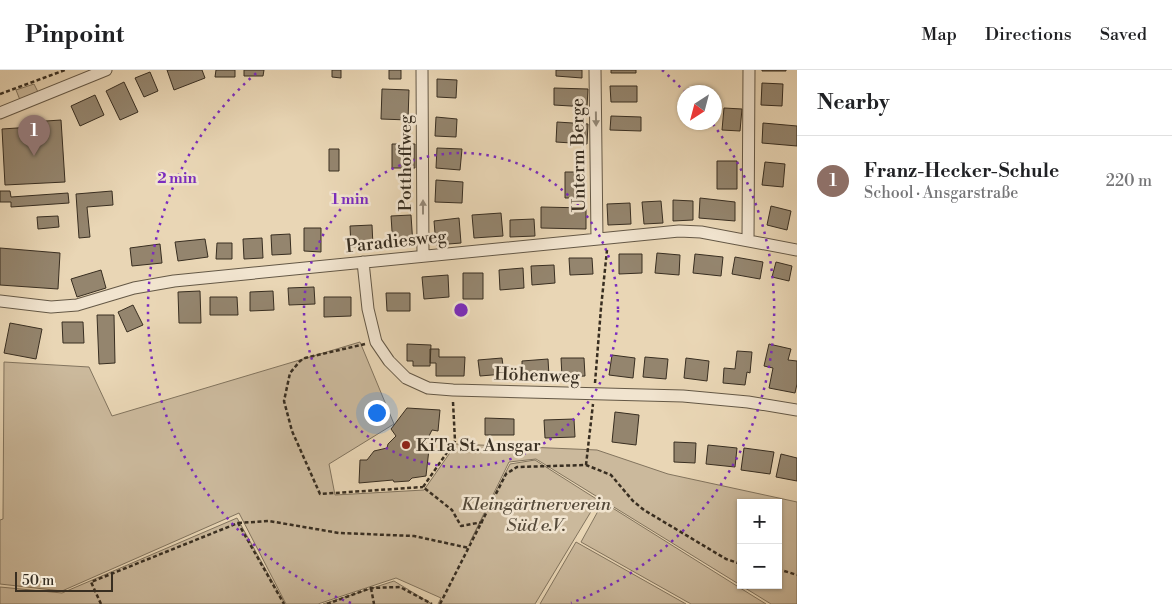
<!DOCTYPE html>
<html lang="en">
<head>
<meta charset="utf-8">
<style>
  body { margin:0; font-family:"Libre Bodoni",serif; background:#f2f2f2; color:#202124 }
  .controls { position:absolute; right:15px; bottom:15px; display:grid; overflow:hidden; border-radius:0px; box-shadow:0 1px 4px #0004 }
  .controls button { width:45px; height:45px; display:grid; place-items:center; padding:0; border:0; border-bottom:1px solid #e0e0e0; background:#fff; color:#202124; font:25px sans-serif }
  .compass { position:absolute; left:677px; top:15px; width:45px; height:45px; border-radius:50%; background:#fff; box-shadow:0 1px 4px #0004; rotate:216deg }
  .scale { position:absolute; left:15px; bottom:12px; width:98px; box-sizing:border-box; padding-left:5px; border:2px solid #382e21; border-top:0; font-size:14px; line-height:18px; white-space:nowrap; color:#382e21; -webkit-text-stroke:4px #f1e4cf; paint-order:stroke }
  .you { position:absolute; left:376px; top:342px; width:18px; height:18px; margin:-12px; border:4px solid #fff; border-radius:50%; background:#1a73e8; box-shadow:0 0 0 8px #1a73e833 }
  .badge { display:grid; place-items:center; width:32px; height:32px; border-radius:50%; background:#8f2418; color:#fff; font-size:16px; font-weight:700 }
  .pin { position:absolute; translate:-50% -41px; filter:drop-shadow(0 1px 2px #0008) }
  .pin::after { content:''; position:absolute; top:26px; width:18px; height:15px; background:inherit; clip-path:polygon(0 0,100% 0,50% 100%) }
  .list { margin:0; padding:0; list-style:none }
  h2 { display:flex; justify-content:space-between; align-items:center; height:65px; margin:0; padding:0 20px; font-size:21px }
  h2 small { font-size:16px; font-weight:400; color:#757577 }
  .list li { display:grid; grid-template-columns:32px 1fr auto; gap:15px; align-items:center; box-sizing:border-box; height:90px; padding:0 20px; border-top:1px solid #e0e0e0 }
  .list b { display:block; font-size:19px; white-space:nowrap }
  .list p { margin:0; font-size:16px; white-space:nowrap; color:#757577 }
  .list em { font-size:16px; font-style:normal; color:#757577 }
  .map { position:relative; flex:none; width:797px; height:534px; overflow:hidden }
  header { display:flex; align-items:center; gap:30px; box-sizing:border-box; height:70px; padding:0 25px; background:#fff; border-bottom:1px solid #e0e0e0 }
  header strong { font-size:24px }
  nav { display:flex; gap:28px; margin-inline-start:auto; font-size:18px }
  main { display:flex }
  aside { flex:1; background:#fff }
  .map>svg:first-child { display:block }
</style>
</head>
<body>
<header>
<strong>Pinpoint</strong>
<nav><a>Map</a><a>Directions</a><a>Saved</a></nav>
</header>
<main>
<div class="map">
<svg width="797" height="534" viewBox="0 0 797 534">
  <rect width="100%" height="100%" fill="#e9d6b5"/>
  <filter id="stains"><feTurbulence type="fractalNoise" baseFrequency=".004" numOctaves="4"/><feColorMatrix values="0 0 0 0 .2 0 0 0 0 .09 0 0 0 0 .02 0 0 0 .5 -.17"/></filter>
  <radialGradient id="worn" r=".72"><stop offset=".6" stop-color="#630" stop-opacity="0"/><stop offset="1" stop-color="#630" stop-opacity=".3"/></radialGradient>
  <path fill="#cbb99c" stroke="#82745e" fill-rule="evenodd" d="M34,14L38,22L20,30L16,20Z
    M360,272L394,354L329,394L335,425L424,420L456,374L597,380L668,404L797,432V534H771L536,389L509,392L470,472L510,394L535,390L598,430L535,534H438L441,528L396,508L318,534H286L239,443L62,521L0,514V450L3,449L4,292L89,297L112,346ZM741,433H778V515H741Z
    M603,432L745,521L766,534H691L581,472Z
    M237,448L285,534H0V517L62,523Z
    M576,472L686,534H540Z
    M394,511L432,534H323Z"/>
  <path fill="#94856e" stroke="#382e21" d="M167,0H202L205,8L174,20Z
    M216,0H235V7H215Z
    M244,0H264L263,6H244Z
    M332,0H341V8L332,7Z
    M389,0H401V9H389Z
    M556,0H582V8L556,6Z
    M611,0H636V3H611Z
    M762,0H786V1H762Z
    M150,2L158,21L144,27L135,8Z
    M437,9L457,10L456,28L437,27Z
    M124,12L138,42L120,50L106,21Z
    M762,13L783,14L782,36L761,35Z
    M610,16H637V32H611Z
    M554,18L588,19L587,37L554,35Z
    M382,19L409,20L408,50L381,49Z
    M95,25L104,45L80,56L71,36Z
    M724,38L742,39L740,61L722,60Z
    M611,46L641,47V61L610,60Z
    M436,47L457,49L456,67L435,66Z
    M61,50L65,112L5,115L2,59L32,57L31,52Z
    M557,52L588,54L587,74L556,72Z
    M763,53L797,56V76L762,73Z
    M392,74H415V98H392Z
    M437,78L462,79L460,100L436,98Z
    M329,79H339V101H329Z
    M717,91H737V119H717Z
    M765,92L785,94L783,117L762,115Z
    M565,102H576L577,128H565Z
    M436,110L463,112L462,133L435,132Z
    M0,121H10L11,127L68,123L69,133L11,137V132H0Z
    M112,121L113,135L87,137L90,167L79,168L76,124Z
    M700,128L735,132V151L699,148Z
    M673,130L693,131V150L673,151Z
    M661,131L663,153L644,154L642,132Z
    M630,133L631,154L608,155L607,134Z
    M771,136L791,141L787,160L767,155Z
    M541,137L586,138V159L541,158Z
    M501,143L503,166L474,168L472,145Z
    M411,145L413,175L393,176L391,146Z
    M58,146L59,157L38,159L37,147Z
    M459,148L461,173L436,175L434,151Z
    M534,149L535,166L510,167V150Z
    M372,155L373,176L351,177L350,156Z
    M304,158H321V182L304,181Z
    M290,164L291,184L272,185L271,165Z
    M262,168L263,188L244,189L243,169Z
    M205,169L208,187L178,191L175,172Z
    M217,173H232V189H216Z
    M160,174L162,193L132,196L130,178Z
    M0,178L60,183L58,219L0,215Z
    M657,183L680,185L679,205L655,203Z
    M619,184H642V203L619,204Z
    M695,184L723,187L721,206L693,203Z
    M735,187L763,192L760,209L732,204Z
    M569,188H592L593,204L570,205Z
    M776,192L792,196L789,211L772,207Z
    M554,195L555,213L532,215L531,196Z
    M523,198L524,218L500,220L499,200Z
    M101,200L106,218L77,227L71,209Z
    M463,203H483V229H463Z
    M448,205L449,227L424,229L422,207Z
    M314,217L315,234L289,235L288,218Z
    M200,221L201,253H179L178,222Z
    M273,221L274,240L250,241V222Z
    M386,223H410V241H387Z
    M210,227H237L238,245H210Z
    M324,227H351V246L324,247Z
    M133,235L143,255L127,262L118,242Z
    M97,245H114L115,293L99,294Z
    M62,252H83L84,273H63Z
    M10,253L42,259L36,289L4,283Z
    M407,274L431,275L430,296H413V291H407Z
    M769,274L791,279L788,290L797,291V314L795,323L769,318L773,298L764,296Z
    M430,279H439V287H465L464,306H436V293H430Z
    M737,281L752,282L750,303L747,302L745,315L723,313L724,298L735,299Z
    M612,285L635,288L633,308L609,305Z
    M645,287L668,289L666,309L643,307Z
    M502,288L504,304L480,306L478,290Z
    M561,288H584L585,306L562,307Z
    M686,288L709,291L707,311L684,308Z
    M548,289L549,306H522V291Z
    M407,338L440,340L438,361L432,360L424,376L429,379L426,406L412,408L409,411L394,412L393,410L359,413L360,390H367L374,381L387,378L388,374L396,366L391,359Z
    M615,342L639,345L636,375L612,372Z
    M485,348L514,349V365H485Z
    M574,349L575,367L545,368L544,350Z
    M674,372L696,373L695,393L674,392Z
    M708,375L737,378L735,397L706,394Z
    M744,378L774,382L770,404L741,400Z
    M781,384L797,388V411L776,407Z"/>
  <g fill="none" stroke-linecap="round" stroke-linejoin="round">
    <g stroke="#645846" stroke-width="13">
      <path id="street" d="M422,0L423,186
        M595,0L597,169
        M0,43L106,0
        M748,170L749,0
        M363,192L368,239L376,272L389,291L406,308L428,318L453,320L683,326L748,332L797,340
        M0,231L51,237L77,235L134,218L174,211L679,161L701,162L797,180"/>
    </g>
    <path stroke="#382e21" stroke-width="2.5" stroke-dasharray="4 2.5" stroke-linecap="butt" d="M0,24L65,0
      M365,274L305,288L300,291L290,303L284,331L292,361L320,424L423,417
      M595,313L601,238L607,180
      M453,332L455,371L423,417L452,440L461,456L483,452
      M586,395L593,334
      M238,453L269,451L339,463L414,466L469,478
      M778,499L797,505
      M371,518L374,534
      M101,534L91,512L238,453L284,534
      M327,534L371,518L400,517L432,534
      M440,534L506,404L517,397L586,395L611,405L633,431L644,440L726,489L741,494"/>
    <use href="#street" stroke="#f1e4cf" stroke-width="11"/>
  </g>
  <defs><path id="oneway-solid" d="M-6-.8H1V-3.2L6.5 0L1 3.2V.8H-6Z" transform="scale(1.25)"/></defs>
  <g fill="#948978">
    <use href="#oneway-solid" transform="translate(596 49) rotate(89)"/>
    <use href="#oneway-solid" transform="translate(423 137) rotate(-90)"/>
  </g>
  <g fill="none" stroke="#7b2cbf" stroke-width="2.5" stroke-dasharray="2.5 5">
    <circle cx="461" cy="240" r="157"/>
    <path d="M351 533A313 313 0 0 1 260 0M662 0A313 313 0 0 1 684 21M713 54A313 313 0 0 1 571 533"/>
  </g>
  <circle fill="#8f2418" stroke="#f1e4cf" stroke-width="2" cx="406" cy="375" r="5"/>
  <g text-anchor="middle" stroke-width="5" stroke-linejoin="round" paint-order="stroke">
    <g font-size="18" fill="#382e21" stroke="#f1e4cf">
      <text transform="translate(578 85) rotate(-91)" y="6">Unterm Berge</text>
      <text transform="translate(405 93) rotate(-90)" y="6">Potthoffweg</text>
      <text transform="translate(396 171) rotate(-6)" y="6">Paradiesweg</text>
      <text transform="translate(537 305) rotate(2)" y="6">Höhenweg</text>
    </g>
    <g font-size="18" fill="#382e21" stroke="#f1e4cf" text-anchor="start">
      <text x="416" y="381">KiTa St. Ansgar</text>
    </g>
    <g font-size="18" font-style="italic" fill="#554a3a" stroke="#f1e4cf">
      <text x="536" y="440">Kleingärtnerverein<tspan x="536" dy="21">Süd e.V.</tspan></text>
    </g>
  </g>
  <circle cx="461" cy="240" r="8" fill="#7b2cbf" stroke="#f1e4cf" stroke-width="2.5"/>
  <g font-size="15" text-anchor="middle" font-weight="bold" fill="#7b2cbf" stroke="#f1e4cf" stroke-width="5" stroke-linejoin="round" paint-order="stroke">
    <text x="177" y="113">2 min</text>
    <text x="350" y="134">1 min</text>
  </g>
  <rect width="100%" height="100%" filter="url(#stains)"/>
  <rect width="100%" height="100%" fill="url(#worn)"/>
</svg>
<div class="controls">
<button>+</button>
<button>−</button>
</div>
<svg class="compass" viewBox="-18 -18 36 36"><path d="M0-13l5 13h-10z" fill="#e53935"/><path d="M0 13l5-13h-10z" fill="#757577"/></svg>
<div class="scale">50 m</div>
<div class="you"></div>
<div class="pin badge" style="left:34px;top:86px;background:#8d6e63">1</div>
</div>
<aside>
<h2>Nearby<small></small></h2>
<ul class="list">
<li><span class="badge" style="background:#8d6e63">1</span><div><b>Franz-Hecker-Schule</b><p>School · Ansgarstraße</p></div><em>220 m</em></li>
</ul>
</aside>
</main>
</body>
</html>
